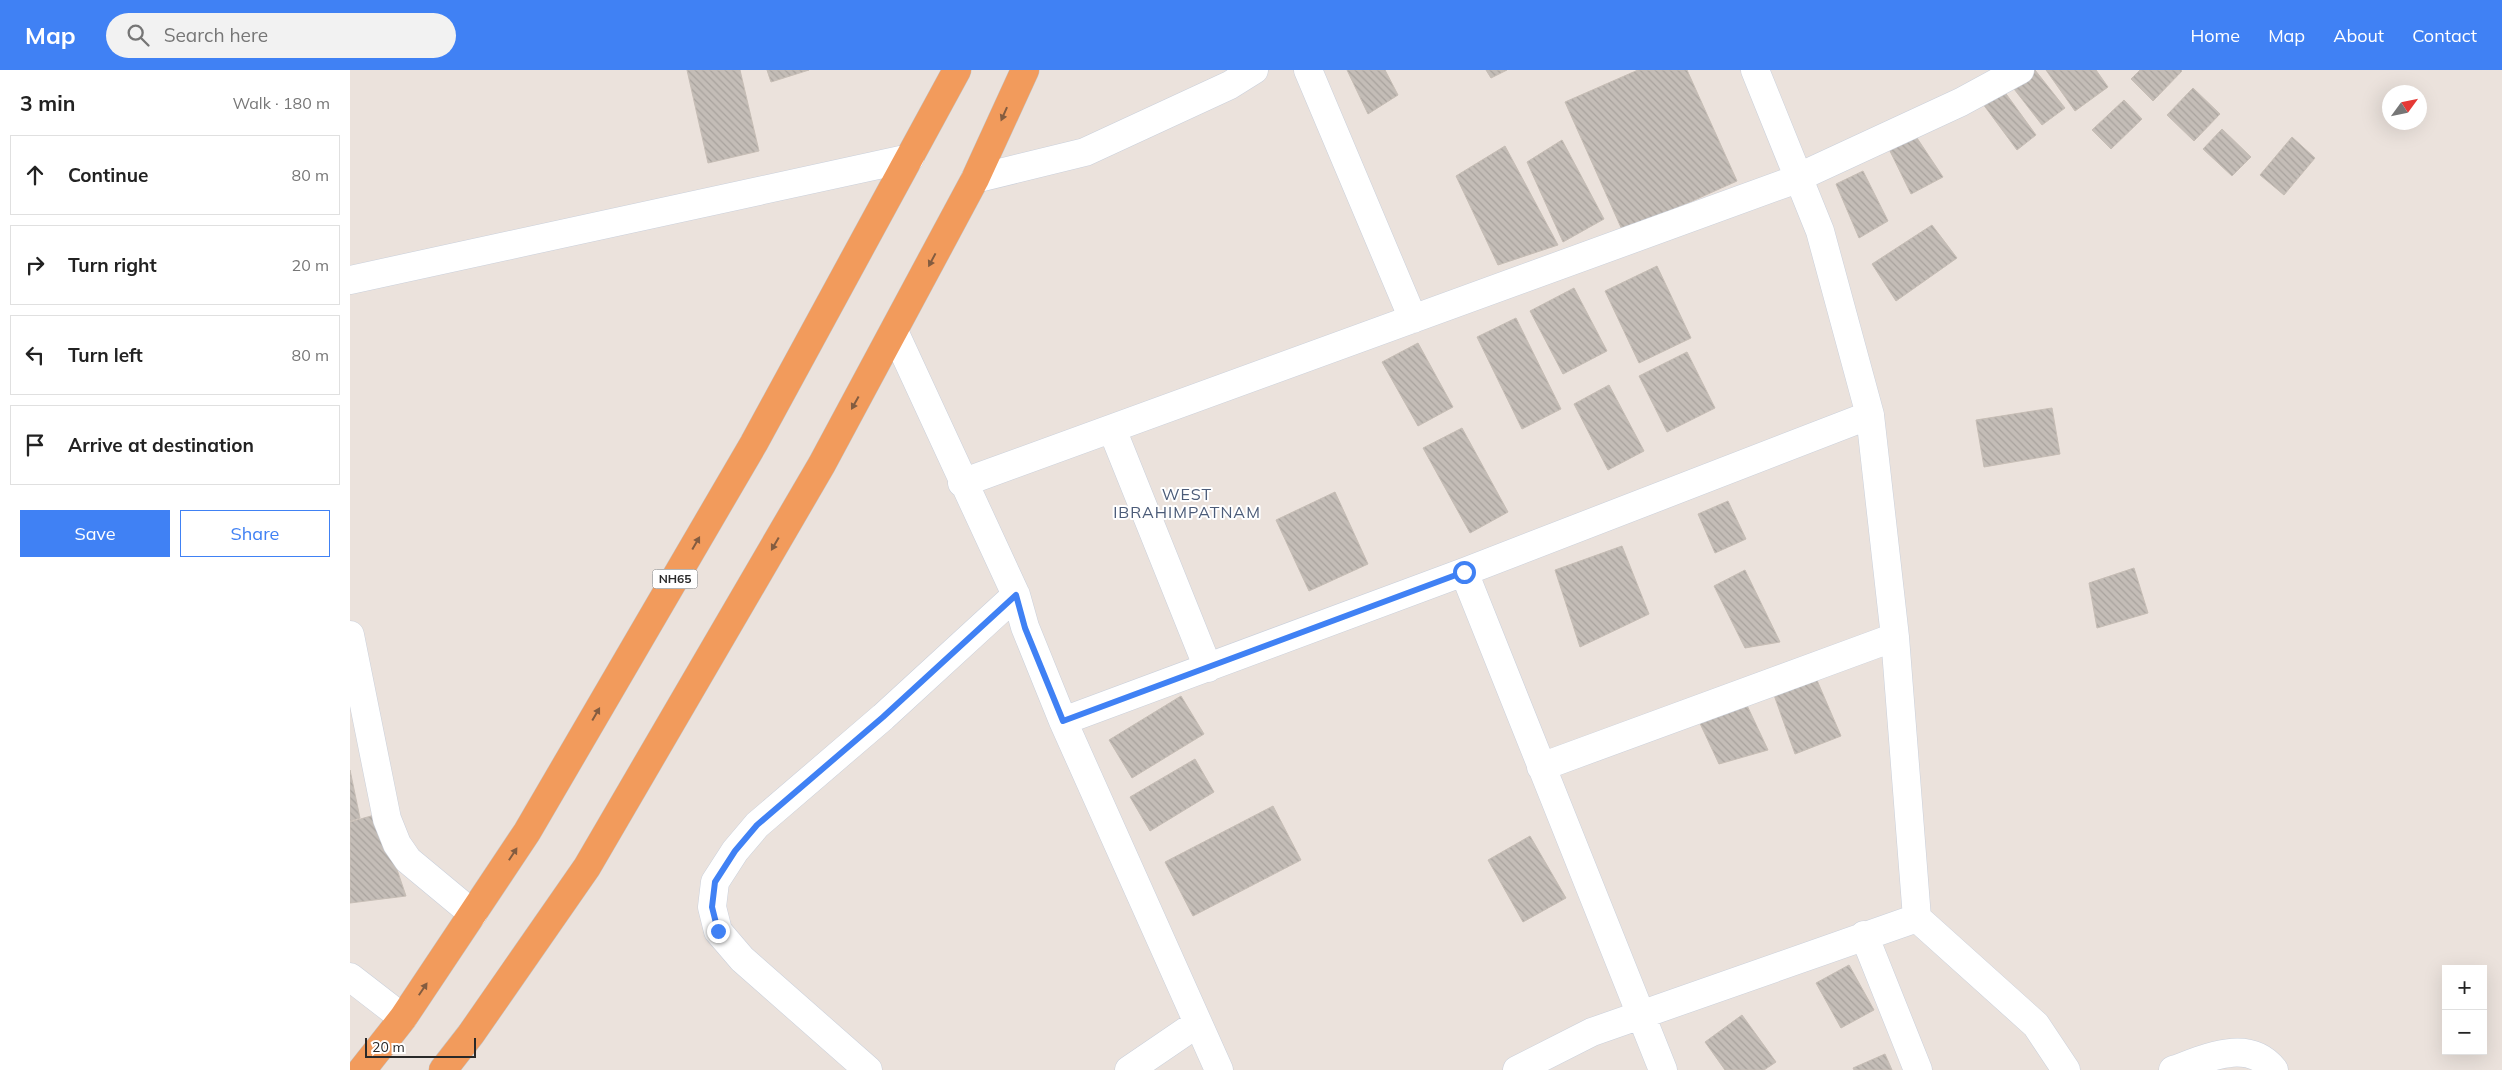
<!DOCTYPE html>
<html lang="en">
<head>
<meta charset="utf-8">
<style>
  body { margin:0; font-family:Mulish,sans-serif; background:#f2f2f2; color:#222 }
  .controls { position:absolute; right:15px; bottom:15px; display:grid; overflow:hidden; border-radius:0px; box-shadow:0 5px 20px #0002 }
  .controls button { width:45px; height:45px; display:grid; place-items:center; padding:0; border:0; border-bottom:1px solid #e0e0e0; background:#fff; color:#222; font:25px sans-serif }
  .compass { position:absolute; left:2032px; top:15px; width:45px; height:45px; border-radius:50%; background:#fff; box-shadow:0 5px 20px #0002; rotate:57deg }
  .scale { position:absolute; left:15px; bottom:12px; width:111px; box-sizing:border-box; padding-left:5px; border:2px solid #292929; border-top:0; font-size:14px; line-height:18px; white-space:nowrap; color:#292929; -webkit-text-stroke:4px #fff; paint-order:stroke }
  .stop { position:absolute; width:15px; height:15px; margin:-11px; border:4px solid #4081f4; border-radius:50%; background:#fff }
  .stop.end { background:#4081f4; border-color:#fff; box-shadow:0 1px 5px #0008 }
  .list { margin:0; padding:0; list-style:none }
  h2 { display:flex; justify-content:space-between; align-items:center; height:65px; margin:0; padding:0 20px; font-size:21px }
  h2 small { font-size:16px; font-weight:400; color:#767676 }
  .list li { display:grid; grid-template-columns:32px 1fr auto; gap:15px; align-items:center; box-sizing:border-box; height:80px; margin:0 10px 10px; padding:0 10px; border:1px solid #e0e0e0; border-radius:0px }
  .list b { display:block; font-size:19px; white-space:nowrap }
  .list em { font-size:16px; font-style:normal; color:#767676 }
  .actions { display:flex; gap:10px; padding:15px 20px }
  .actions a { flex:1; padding:11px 0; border:1px solid #4081f4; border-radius:0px; text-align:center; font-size:18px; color:#4081f4 }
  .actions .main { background:#4081f4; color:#fff }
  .icon { flex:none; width:28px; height:28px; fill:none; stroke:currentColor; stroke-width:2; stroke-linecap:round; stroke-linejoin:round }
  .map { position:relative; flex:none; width:2152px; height:1000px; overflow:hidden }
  header { display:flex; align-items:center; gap:30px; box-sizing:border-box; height:70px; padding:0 25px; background:#4081f4; color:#fff }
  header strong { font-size:24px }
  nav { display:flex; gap:28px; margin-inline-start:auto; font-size:18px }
  .search { width:350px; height:45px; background:#f2f2f2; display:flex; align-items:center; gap:12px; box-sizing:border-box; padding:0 18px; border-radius:28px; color:#767676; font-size:19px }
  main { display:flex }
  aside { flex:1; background:#fff }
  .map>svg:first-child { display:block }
</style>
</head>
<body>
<header>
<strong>Map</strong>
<div class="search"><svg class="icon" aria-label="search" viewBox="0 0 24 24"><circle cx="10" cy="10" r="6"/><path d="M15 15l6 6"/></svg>Search here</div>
<nav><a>Home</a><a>Map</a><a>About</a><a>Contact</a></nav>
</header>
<main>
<aside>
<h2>3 min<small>Walk · 180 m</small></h2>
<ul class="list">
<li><svg class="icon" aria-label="ahead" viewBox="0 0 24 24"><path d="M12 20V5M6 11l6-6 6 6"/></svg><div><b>Continue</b></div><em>80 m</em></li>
<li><svg class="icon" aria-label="right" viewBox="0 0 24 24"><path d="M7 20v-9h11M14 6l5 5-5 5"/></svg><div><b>Turn right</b></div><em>20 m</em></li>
<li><svg class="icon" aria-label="left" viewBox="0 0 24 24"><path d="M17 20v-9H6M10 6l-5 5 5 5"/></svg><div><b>Turn left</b></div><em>80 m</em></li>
<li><svg class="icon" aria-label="arrive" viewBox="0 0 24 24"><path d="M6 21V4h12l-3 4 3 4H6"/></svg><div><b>Arrive at destination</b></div></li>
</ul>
<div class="actions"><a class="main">Save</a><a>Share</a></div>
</aside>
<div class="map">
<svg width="2152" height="1000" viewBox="0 0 2152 1000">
  <defs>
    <pattern id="building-back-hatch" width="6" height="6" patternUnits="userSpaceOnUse" patternTransform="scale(1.25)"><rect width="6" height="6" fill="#c4bdb7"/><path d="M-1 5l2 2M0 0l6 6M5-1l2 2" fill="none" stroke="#a8a29d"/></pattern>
  </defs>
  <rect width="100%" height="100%" fill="#ebe2dc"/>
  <path fill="url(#building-back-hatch)" stroke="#c6bdb5" d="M337,0H390L409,81L358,93Z
    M417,0H459L421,12Z
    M997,0H1035L1048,25L1018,44Z
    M1136,0H1157L1141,8Z
    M1288,0H1337L1387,111L1273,162L1215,32Z
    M1685,0L1715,38L1692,55L1661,15Z
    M1696,0H1746L1758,17L1725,41Z
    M1790,0H1831L1832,1L1803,31L1781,9Z
    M1843,18L1870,44L1844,71L1817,45Z
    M1654,21L1686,65L1667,80L1633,34Z
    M1774,30L1792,49L1761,79L1742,60Z
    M1872,59L1901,87L1882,106L1853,79Z
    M1565,65L1593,107L1561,124L1539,79Z
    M1942,67L1965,88L1934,125L1910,105Z
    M1212,70L1254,149L1213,172L1177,92Z
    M1155,76L1208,175L1148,195L1106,106Z
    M1513,101L1538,151L1509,168L1486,114Z
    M1582,155L1607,188L1546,231L1522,194Z
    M1307,196L1341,268L1289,293L1255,221Z
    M1224,218L1257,281L1213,304L1180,241Z
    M1166,248L1211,339L1172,359L1127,267Z
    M1068,273L1103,337L1068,356L1032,292Z
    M1337,282L1365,338L1317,362L1289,306Z
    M1259,315L1294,381L1258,400L1224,334Z
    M1702,338L1710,384L1634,397L1626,350Z
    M1112,358L1158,442L1120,463L1073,378Z
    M985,422L1018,494L959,521L926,450Z
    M1378,431L1396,469L1365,483L1348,444Z
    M1272,476L1299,544L1230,577L1205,500Z
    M1784,498L1798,543L1747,558L1739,513Z
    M1395,500L1430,572L1395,578L1364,516Z
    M1466,608L1491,666L1445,684L1424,625Z
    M831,626L854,664L782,708L759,670Z
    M1394,629L1418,680L1369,694L1347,647Z
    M845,689L864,722L800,761L780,727Z
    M0,700L10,748L0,751Z
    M923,736L951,790L843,846L815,792Z
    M28,744L56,826L0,833V752Z
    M1180,766L1216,828L1173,852L1138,790Z
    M1499,895L1524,940L1491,958L1466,913Z
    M1392,945L1426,992L1414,1000H1375L1355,972Z
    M1535,984L1542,1000H1504L1503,998Z"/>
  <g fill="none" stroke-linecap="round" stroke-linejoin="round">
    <g stroke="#cad0db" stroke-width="29">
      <path id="minor" d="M958,0L1063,249
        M1405,0L1470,161L1520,345L1545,567L1567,848L1686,955L1716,1000
        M625,109L735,82L880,15L904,0
        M0,210L560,88
        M544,261L666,525L675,557L713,651L869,1000
        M762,359L858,598
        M612,413L1436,113L1611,32L1670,0
        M1114,502L1313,1000
        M0,565L37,749L47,774L58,790L123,844
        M713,651L1114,502L1520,345
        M1191,697L1545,567
        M1514,865L1568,1000
        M0,907L53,948
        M518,1000L392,889L368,861L362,837L365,812L385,781L407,755L533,647L666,525
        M779,1000L848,953
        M1167,1000L1242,962L1567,848
        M1823,1000C1855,989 1898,967 1924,1000"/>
    </g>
    <g stroke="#c3c3c3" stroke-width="29">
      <path id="trunk" d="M12,1000L53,948L177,762L404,373L607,0
        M93,1000L121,964L237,797L472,394L625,109L675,0"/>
    </g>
    <use href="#minor" stroke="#fff" stroke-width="28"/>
    <use href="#trunk" stroke="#f29b5c" stroke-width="28"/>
  </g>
  <defs><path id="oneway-solid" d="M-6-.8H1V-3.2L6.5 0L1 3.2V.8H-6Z" transform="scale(1.25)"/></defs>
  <g fill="#835c40">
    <use href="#oneway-solid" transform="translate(654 44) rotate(114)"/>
    <use href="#oneway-solid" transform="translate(582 190) rotate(118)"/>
    <use href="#oneway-solid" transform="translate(505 333) rotate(119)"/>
    <use href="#oneway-solid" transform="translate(346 473) rotate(-60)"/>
    <use href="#oneway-solid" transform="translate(425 474) rotate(120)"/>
    <use href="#oneway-solid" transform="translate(246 644) rotate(-60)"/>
    <use href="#oneway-solid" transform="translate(163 784) rotate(-57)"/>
    <use href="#oneway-solid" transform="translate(73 919) rotate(-56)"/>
  </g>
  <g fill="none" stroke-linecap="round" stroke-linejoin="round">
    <path stroke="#4081f4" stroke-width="6" d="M368,861L362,837L365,812L385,781L407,755L533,647L666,525L675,558L713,651L1114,502"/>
  </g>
  <g text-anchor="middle" stroke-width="4" stroke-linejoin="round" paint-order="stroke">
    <rect fill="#fff" stroke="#696969" stroke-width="1" x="302.5" y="499.5" width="45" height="19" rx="4"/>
    <g font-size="12" font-weight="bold" fill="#292929">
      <text x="325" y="513">NH65</text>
    </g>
    <g font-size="16" letter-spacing="1" fill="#4b5b78" stroke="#fff">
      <text x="837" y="430">WEST<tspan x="837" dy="18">IBRAHIMPATNAM</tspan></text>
    </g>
  </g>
</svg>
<div class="controls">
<button>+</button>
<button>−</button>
</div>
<svg class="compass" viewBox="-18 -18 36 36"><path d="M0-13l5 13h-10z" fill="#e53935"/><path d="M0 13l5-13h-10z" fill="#767676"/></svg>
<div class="scale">20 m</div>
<div class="stop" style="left:1114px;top:502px"></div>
<div class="stop end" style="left:368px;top:861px"></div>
</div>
</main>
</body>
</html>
